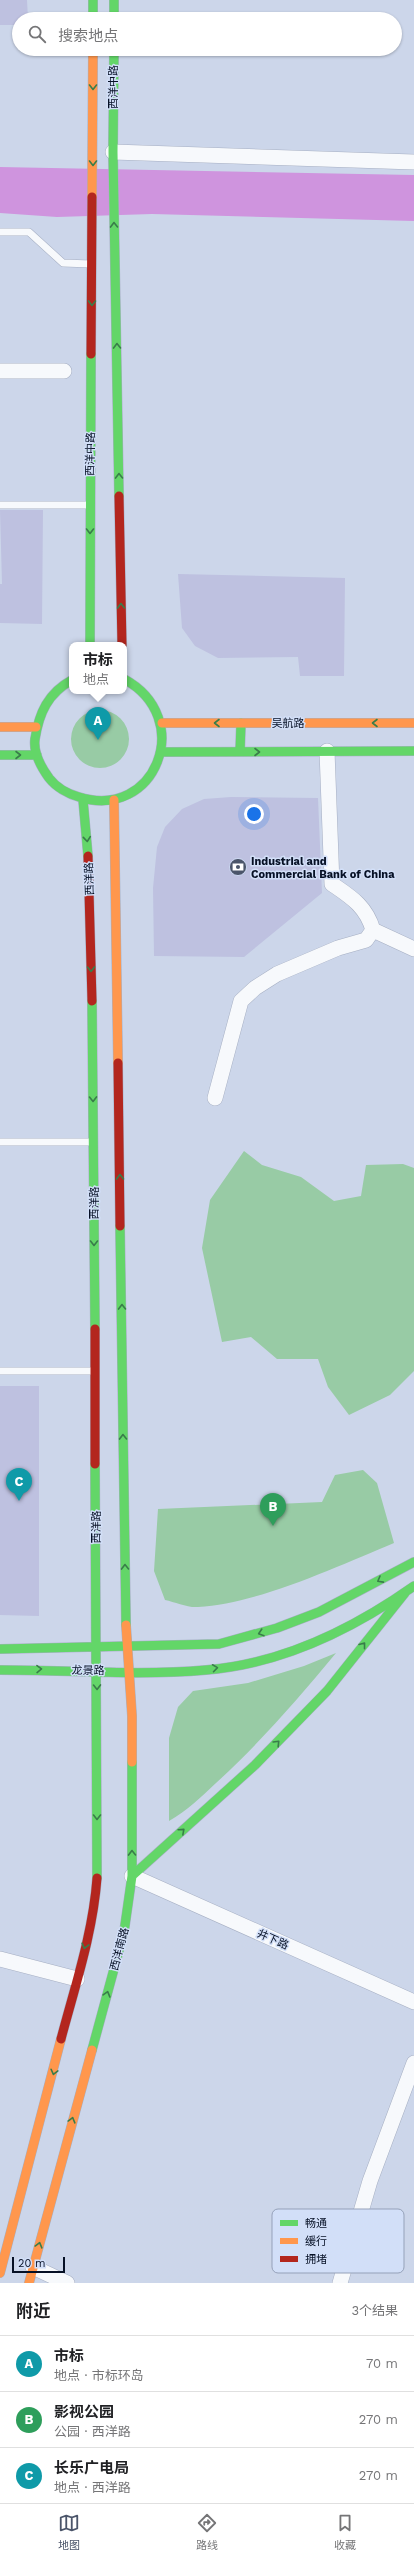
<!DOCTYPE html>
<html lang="zh">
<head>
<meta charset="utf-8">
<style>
  body { margin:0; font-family:"Work Sans","Noto Sans SC",sans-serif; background:#f2f2f2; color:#202124 }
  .scale { position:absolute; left:12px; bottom:10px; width:53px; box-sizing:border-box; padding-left:4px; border:2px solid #061025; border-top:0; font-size:11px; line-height:14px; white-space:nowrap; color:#061025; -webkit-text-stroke:3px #d2dff8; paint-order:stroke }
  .you { position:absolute; left:254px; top:814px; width:14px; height:14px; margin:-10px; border:3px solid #fff; border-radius:50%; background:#1a73e8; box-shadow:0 0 0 6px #1a73e833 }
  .badge { display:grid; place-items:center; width:26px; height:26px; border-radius:50%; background:#4b556a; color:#fff; font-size:13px; font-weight:700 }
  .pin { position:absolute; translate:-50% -33px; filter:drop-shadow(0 1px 2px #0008) }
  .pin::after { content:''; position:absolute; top:21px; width:14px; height:12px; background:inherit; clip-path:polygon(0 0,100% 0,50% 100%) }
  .popup { position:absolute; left:69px; top:642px; width:58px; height:52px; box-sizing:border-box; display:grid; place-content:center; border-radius:8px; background:#fff; filter:drop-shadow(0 1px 3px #0005); font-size:13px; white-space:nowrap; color:#757577 }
  .popup b { font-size:15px; color:#202124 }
  .popup::after { content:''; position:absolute; left:50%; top:100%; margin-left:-8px; border:8px solid transparent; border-top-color:#fff }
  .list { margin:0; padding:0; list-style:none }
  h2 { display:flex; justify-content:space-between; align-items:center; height:52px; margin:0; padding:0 16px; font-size:17px }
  h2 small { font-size:13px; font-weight:400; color:#757577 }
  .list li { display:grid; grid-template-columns:26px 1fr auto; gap:12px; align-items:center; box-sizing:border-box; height:56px; padding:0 16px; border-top:1px solid #e0e0e0 }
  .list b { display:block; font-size:15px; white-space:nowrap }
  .list p { margin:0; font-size:13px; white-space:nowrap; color:#757577 }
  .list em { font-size:13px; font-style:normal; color:#757577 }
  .icon { flex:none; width:22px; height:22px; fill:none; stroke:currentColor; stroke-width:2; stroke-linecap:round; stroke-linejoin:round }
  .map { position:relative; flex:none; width:414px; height:2283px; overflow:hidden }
  .search { position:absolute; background:#fff; box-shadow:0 1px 3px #0004; left:12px; right:12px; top:12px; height:44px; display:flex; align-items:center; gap:10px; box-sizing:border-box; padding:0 14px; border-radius:22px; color:#757577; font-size:15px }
  .sheet { height:220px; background:#fff }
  nav { display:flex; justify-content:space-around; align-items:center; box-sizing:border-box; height:56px; border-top:1px solid #e0e0e0; background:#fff; font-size:11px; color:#757577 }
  nav a { display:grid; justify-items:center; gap:2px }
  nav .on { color:#4b556a }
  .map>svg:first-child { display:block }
</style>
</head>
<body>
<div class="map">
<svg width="414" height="2283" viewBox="0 0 414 2283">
  <rect width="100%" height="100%" fill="#ccd6ea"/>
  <path fill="#98cba5" d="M71 739a29 29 0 1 1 58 0a29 29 0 1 1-58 0Z
    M244,1151L262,1165L301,1177L334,1201L361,1196L366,1165L403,1164L414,1168V1371L390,1395L349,1415L328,1387L318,1359H277L251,1337L222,1342L202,1248L210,1200Z
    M363,1470L377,1483L394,1543C338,1566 258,1604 198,1607C188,1608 175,1602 165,1600L154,1571L158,1509L322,1502L335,1475Z
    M336,1653C298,1699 260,1743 216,1783C201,1797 187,1811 169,1821V1738L178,1707L193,1691L248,1683L304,1666Z"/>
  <path fill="#cf94de" d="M0,167L414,175V221L152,214L57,217L0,213Z"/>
  <path fill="#bec1e0" d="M0,0H27L28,19H19V25H0Z
    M0,510H43L42,624L0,623V584H2Z
    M178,574L345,578L344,676H300L298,657L218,658L195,646L182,628Z
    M231,797L318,798L322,893L244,957L154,956L153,888L157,847L165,827L182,809L204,799Z
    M0,1386H39V1616L0,1615Z"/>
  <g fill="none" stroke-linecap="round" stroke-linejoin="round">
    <g stroke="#a6afc3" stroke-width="8">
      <path id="lane" d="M0,232H29L63,263L91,264
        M0,505H90
        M0,1142H92
        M0,1371H92"/>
    </g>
    <g stroke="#a6afc3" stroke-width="16">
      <path id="street" d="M113,152L414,162
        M0,371H64
        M373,930L414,949
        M215,1098L241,1001L255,988L277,974L338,948L366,940L373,930C366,906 351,897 332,884L327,751
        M132,1876L414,2002
        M0,1959L77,1979
        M33,2267L67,2283
        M340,2283L370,2181L414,2063"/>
    </g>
    <g stroke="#a6afc3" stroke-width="10">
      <path id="fast" d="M93,0V19
        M114,0V19
        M114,49L113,152L119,496
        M90,645L91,354
        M72,680C48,693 39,713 35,739C33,753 41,767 49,778C56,787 68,794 79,797C156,821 196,718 124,679
        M162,752L414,751
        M240,752L241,723
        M0,755H37
        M83,800L88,856
        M92,1001L95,1329
        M120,1226L126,1625
        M95,1464L97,1878
        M0,1649L219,1644L277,1628L319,1612L414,1562
        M0,1670C68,1670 138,1676 206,1670C282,1664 353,1629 414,1586
        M132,1876L255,1765L327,1691L405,1593
        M92,2050L124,1932L132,1876V1762"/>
    </g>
    <g stroke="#a6afc3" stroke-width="10">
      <path id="slow" d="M92,197L93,49
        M162,723H414
        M0,727H36
        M114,800L118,1063
        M126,1625L132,1716V1762
        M0,2273L61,2039
        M29,2283L92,2050"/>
    </g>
    <g stroke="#a6afc3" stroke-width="10">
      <path id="jam" d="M91,354L92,197
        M119,496L122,645
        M88,856L92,1001
        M118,1063L120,1226
        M95,1329V1464
        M61,2039C75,1986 93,1933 97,1878"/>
    </g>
    <use href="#lane" stroke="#f7f9fc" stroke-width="7"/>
    <use href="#street" stroke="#f7f9fc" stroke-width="15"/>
    <use href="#fast" stroke="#63d668" stroke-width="9"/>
    <use href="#slow" stroke="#ff974d" stroke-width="9"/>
    <use href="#jam" stroke="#b3261e" stroke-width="9"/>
  </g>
  <defs><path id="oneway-chevron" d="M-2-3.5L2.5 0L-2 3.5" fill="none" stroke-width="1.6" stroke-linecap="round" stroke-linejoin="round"/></defs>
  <g stroke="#397d4a">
    <use href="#oneway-chevron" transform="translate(93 87) rotate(90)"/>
    <use href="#oneway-chevron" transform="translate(93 163) rotate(90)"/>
    <use href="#oneway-chevron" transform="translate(114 225) rotate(-91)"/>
    <use href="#oneway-chevron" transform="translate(92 303) rotate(91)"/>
    <use href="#oneway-chevron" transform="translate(117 346) rotate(-91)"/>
    <use href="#oneway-chevron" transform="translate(119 476) rotate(-91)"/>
    <use href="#oneway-chevron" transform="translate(90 531) rotate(90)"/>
    <use href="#oneway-chevron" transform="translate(121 606) rotate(-91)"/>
    <use href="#oneway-chevron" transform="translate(217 723) rotate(-180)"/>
    <use href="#oneway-chevron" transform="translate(375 723) rotate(180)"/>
    <use href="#oneway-chevron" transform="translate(257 752)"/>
    <use href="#oneway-chevron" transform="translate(18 755)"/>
    <use href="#oneway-chevron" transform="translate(87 839) rotate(84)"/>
    <use href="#oneway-chevron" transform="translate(91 969) rotate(89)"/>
    <use href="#oneway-chevron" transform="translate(93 1099) rotate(89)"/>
    <use href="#oneway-chevron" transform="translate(120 1177) rotate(-91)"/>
    <use href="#oneway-chevron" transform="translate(94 1243) rotate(90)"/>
    <use href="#oneway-chevron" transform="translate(122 1307) rotate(-91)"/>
    <use href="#oneway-chevron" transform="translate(123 1437) rotate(-91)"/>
    <use href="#oneway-chevron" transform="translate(125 1567) rotate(-91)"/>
    <use href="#oneway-chevron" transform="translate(380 1580) rotate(151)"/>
    <use href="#oneway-chevron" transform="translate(261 1633) rotate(162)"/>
    <use href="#oneway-chevron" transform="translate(363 1645) rotate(-52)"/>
    <use href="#oneway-chevron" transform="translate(215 1668) rotate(-8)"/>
    <use href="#oneway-chevron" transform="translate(39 1669) rotate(-1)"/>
    <use href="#oneway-chevron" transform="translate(97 1687) rotate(89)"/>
    <use href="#oneway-chevron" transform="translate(277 1743) rotate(-46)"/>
    <use href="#oneway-chevron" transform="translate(97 1817) rotate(90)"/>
    <use href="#oneway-chevron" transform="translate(182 1831) rotate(-42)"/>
    <use href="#oneway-chevron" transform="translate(132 1853) rotate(-91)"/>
    <use href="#oneway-chevron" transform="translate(85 1946) rotate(104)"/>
    <use href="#oneway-chevron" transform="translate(107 1994) rotate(-74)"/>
    <use href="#oneway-chevron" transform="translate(54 2072) rotate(104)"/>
    <use href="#oneway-chevron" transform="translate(72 2120) rotate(-75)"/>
    <use href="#oneway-chevron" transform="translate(39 2245) rotate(-75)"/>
  </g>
  <defs>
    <g id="bank-disc" transform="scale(0.9)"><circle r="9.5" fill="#4b556a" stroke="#d2dff8"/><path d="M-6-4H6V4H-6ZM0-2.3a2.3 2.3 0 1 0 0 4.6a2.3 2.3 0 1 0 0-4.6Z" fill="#fff"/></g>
  </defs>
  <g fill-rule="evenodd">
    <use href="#bank-disc" x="238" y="867"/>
  </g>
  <g text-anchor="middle" stroke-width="3" stroke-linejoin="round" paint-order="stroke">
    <g font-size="11" fill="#061025" stroke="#d2dff8">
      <text transform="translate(113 87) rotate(-90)" y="4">西洋中路</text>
      <text transform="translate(90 454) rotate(-89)" y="4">西洋中路</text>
      <text x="288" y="727">吴航路</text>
      <text transform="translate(89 879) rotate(-92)" y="4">西洋路</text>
      <text transform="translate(94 1203) rotate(-90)" y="4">西洋路</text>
      <text transform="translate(96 1527) rotate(-90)" y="4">西洋路</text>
      <text transform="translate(88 1670) rotate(1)" y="4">龙景路</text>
      <text transform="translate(273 1939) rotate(24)" y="4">井下路</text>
      <text transform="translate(119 1949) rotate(-75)" y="4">西洋南路</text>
    </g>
    <g font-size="11" font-weight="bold" fill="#061025" stroke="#d2dff8" text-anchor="start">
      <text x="251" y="865">Industrial and<tspan x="251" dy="13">Commercial Bank of China</tspan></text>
    </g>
  </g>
  <rect x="272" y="2209" width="132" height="64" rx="6" fill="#d2dff8" stroke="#95a1b9" stroke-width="1"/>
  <rect x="280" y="2220" width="18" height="6" fill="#63d668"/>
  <rect x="280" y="2238" width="18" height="6" fill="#ff974d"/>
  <rect x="280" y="2256" width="18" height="6" fill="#b3261e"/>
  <g font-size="11" fill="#061025">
    <text x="305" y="2227">畅通</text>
    <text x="305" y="2245">缓行</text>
    <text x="305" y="2263">拥堵</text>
  </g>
</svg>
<div class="scale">20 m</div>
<div class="you"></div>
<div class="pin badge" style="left:98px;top:740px;background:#0f9aa8">A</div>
<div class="popup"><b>市标</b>地点</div>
<div class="pin badge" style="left:273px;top:1526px;background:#2e9e5b">B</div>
<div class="pin badge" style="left:19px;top:1501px;background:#0f9aa8">C</div>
<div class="search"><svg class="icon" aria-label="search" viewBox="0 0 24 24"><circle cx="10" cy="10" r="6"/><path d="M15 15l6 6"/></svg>搜索地点</div>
</div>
<section class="sheet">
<h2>附近<small>3个结果</small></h2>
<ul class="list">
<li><span class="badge" style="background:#0f9aa8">A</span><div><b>市标</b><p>地点 · 市标环岛</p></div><em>70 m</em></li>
<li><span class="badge" style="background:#2e9e5b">B</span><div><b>影视公园</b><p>公园 · 西洋路</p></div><em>270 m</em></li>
<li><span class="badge" style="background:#0f9aa8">C</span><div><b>长乐广电局</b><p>地点 · 西洋路</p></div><em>270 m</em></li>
</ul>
</section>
<nav>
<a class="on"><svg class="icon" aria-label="map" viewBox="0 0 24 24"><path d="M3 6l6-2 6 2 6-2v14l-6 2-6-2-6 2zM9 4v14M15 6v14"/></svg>地图</a>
<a><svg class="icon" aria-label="directions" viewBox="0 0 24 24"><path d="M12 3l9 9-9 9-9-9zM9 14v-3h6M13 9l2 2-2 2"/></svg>路线</a>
<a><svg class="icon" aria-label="saved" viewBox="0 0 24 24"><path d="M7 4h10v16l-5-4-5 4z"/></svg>收藏</a>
</nav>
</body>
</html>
